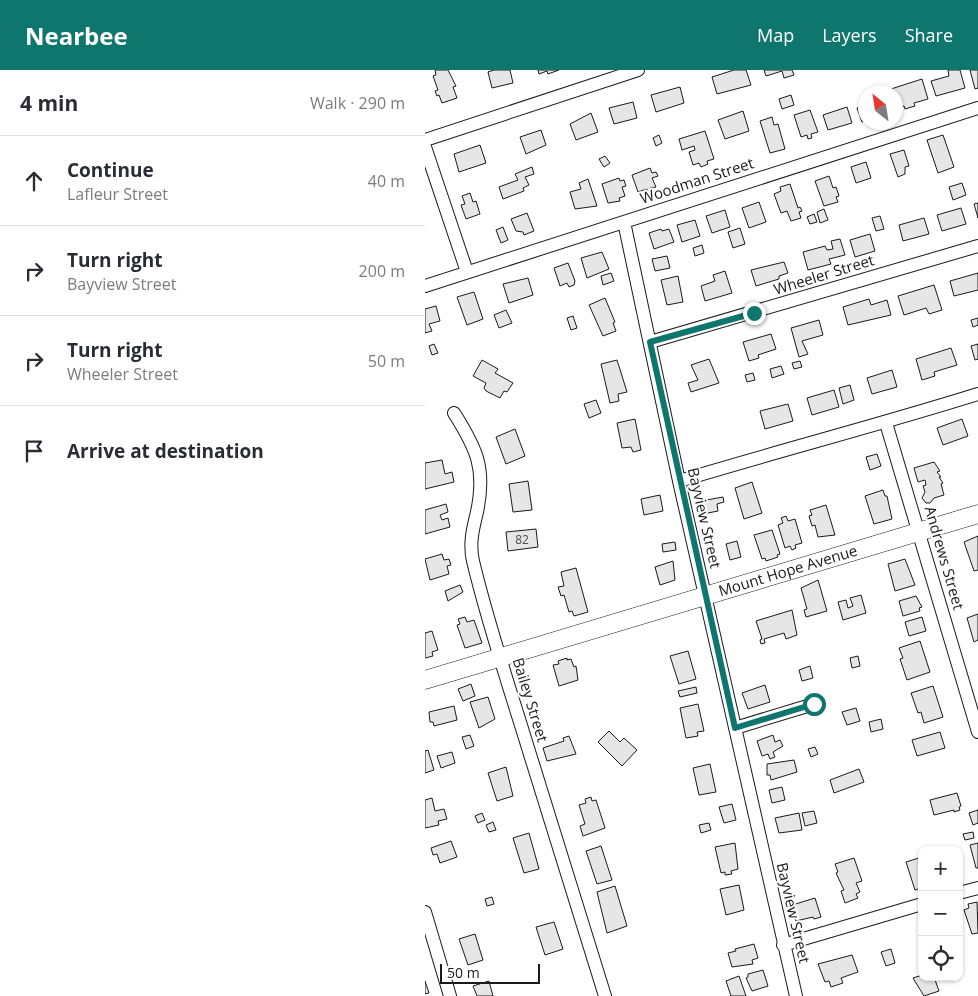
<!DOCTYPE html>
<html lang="en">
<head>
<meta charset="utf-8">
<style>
  body { margin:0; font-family:"Open Sans",sans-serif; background:#f2f2f3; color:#2b2b33 }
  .controls { position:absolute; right:15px; bottom:15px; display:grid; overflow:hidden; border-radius:10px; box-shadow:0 1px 4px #0004 }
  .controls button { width:45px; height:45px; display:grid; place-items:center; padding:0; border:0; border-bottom:1px solid #e1e1e2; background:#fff; color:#2b2b33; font:25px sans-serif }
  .compass { position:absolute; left:433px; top:15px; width:45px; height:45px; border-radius:50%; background:#fff; box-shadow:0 1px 4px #0004; rotate:330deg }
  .scale { position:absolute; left:15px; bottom:12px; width:100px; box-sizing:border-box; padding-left:5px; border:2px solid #1a1a1a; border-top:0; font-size:14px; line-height:18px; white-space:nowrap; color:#1a1a1a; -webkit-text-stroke:4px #fff; paint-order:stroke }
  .stop { position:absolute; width:15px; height:15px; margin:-11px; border:4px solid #0f766e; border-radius:50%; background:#fff }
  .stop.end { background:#0f766e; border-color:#fff; box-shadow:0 1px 5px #0008 }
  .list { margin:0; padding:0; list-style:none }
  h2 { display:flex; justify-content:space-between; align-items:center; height:65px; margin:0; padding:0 20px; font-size:21px }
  h2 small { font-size:16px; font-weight:400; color:#7c7c81 }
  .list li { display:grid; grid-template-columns:32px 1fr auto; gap:15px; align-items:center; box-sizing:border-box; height:90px; padding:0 20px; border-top:1px solid #e1e1e2 }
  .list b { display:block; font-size:19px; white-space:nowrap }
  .list p { margin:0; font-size:16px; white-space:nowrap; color:#7c7c81 }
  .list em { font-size:16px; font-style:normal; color:#7c7c81 }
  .icon { flex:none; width:28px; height:28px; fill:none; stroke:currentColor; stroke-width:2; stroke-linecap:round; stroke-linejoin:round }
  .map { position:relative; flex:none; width:553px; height:926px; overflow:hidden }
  header { display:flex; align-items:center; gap:30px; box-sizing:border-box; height:70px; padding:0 25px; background:#0f766e; color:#fff }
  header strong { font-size:24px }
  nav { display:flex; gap:28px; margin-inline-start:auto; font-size:18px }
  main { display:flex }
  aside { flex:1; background:#fff }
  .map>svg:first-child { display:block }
</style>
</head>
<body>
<header>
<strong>Nearbee</strong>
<nav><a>Map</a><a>Layers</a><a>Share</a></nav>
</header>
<main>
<aside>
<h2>4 min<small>Walk · 290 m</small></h2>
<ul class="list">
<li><svg class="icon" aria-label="ahead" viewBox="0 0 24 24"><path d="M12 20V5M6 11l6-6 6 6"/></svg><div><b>Continue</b><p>Lafleur Street</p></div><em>40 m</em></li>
<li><svg class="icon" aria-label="right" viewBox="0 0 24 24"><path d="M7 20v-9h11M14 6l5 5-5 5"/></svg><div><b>Turn right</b><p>Bayview Street</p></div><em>200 m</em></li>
<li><svg class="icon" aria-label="right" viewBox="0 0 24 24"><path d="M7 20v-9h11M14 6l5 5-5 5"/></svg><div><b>Turn right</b><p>Wheeler Street</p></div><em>50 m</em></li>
<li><svg class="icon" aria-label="arrive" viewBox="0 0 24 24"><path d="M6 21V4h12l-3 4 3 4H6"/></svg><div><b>Arrive at destination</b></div></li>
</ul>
</aside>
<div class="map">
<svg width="553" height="926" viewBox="0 0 553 926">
  <rect width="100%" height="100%" fill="#fff"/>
  <path fill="#e6e6e6" stroke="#1a1a1a" d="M10,0H23L31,16L28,17L32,28L17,33L14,25L12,26L10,21L13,20L8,6L11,5Z
    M69,0H85L88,13L67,18L63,2Z
    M113,0H134L123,4L122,1L114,4Z
    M309,0H321L326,15L292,24L287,7Z
    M339,0H367L369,5L359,8L357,1L341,6Z
    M523,0H535L540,18L511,26L506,11L524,6Z
    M545,0H553V18L550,19Z
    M497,9L503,29L489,33L490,36L480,39L479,36L472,38L470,22H467L466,19Z
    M255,17L259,33L231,42L226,25Z
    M366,25L369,35L357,39L354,29Z
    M208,32L212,48L189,54L184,38Z
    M440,35V51L437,52L432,38Z
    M422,37L427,53L403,60L398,45Z
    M385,40L393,62L386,64L387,68L383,69L382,65L376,67L369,45Z
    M318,41L324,61L300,69L293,50Z
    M166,43L173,62L151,70L145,54Z
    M347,47L349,55L353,54L360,79L345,83L335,51Z
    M116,60L121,75L101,84L95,67Z
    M280,61L289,89L282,91L283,94L276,97L274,93L268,95L264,82L270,80L269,76L257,80L254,69Z
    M234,65L237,73L231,76L228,68Z
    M518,65L529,97L513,103L502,70Z
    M55,75L61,93L34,102L29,84Z
    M479,80L484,96L480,97V104L473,107L465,84Z
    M180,86L185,93L179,97L174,89Z
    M441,92L446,108L431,113L426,97Z
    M107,97L109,104L100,107L104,115L98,118L99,121L78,129L74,117L93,110L90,104Z
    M225,98L227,103L231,102L233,106L227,108L231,117L225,118L226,121L223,122L222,119L213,122L207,105Z
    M404,106L408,118L411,117L414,126L411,127L413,132L399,136L390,111Z
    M194,108L195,111L199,110L201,116L197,117L200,126L194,128L195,131L183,133L177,114Z
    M163,109L172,136L150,139L145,122L156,119L154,113Z
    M537,113L541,125L528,130L524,117Z
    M365,114L373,138L375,137L377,141L374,142L376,148L366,151L362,141L356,143L349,124L356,121L355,117Z
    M45,123L48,132L51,131L55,144L41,149L36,135L40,134L37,126Z
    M334,132L341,152L324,158L317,138Z
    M553,133V148L549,134Z
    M536,138L541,154L517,161L512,145Z
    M399,139L403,150L395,153L392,142Z
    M300,140L305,157L287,163L281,146Z
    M102,143L109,161L99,165L98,162L91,161L86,149Z
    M389,144L392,152L385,154L382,147Z
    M455,146L459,159L451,161L447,148Z
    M499,148L504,164L478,171L474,155Z
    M270,150L275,166L257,172L252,155Z
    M78,157L83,170L76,173L71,160Z
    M315,158L320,174L308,178L303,162Z
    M236,159L237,161L244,159L249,172L229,179L224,163Z
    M445,164L450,181L430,187L425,170Z
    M415,169L420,185L404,189L406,194L383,200L378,182L400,176L402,180L408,179L406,171Z
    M277,175L279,183L270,186L268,178Z
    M177,182L184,199L162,208L156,188Z
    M242,186L245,198L230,201L227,189Z
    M359,192L363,203L354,206V209L331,216L326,200Z
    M143,193L150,211L149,215L144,217L142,213L135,216L129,198Z
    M300,201L307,223L280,231L276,216L290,211L288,205Z
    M186,203L189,211L178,215L176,206Z
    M553,203V220L529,226L525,211Z
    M253,206L258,232L242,235L236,210Z
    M103,208L108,225L84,233L78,214Z
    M509,215L517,240L504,244L501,238L479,245L473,226Z
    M49,222L58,249L42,255L32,227Z
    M180,228L190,252L188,253L191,261L178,266L164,235Z
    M444,229L446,235L462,230L466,245L423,255L418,237Z
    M11,236L15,251L4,254L7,261L0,263V239Z
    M81,240L87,253L74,258L69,245Z
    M148,246L152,258L146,260L142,248Z
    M553,248V255L548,257L546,250Z
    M394,250L398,265L377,271L383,284L374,287L366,258Z
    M346,264L351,279L333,285L334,288L324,291L318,272Z
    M9,274L13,283L7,285L4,276Z
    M553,274V289L550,290L546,276Z
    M526,278L532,295L509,302L510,306L497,310L491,289Z
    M284,289L294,313L266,322L263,313L273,310L266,295Z
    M57,290L73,299L70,303L88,313L82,322L79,321L75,328L61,321L59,318L61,313L48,306Z
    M192,290L202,322L193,324L194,331L185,333L176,294Z
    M375,291L377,297L369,299L367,293Z
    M356,296L359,304L347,308L345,299Z
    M467,300L472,317L447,324L442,308Z
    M328,303L330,310L322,312L320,305Z
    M425,315L429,330L418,334L414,318Z
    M409,320L414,337L387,345L382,328Z
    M171,330L176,343L164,348L159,334Z
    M363,334L368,351L340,359L335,341Z
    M210,349L216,380L208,382L206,377L197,378L192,353Z
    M537,349L543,366L518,375L512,358Z
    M90,359L100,386L81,394L71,367Z
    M452,384L456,396L445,400L441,387Z
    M17,390L20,404L27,402L29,412L0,419V393Z
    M509,392L515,401L512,402L516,407H514L518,413L516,414L519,425L509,428L505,433H501L497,428L500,422L498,416L501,415L500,410L493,412L489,398Z
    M103,411L107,440L88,442L84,414Z
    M327,412L337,443L319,449L310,418Z
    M458,420L460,426H462L467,449L449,454L440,426Z
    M235,425L238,441L219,445L216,429Z
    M298,427L299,432L292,434L293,441L278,444L276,431Z
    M21,434L23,442L15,445L17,450L23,448L25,457L0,464V440Z
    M401,435L410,465L393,467L390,455L387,456L384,446L387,445L385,440Z
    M361,446L363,451L370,449L377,473L370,475L371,478L367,480L365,476L360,478L353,455L358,453L356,448Z
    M111,459L113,477L83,481L81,462Z
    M347,460L355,484L352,485L353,487L341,491L340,488L337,489L329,465Z
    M553,466V500L549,501L539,472Z
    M312,471L316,487L305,490L301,474Z
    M250,472L251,480L238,482L237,474Z
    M17,484L19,490L24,489L26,495L22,496L24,504L5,510L0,489Z
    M480,489L490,515L470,521L463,494Z
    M248,491L250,510L235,515L230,497Z
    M151,498L163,542L149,546L147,541L144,542L139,525L136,526L133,517L139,516L136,502Z
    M393,510L402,541L381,547L379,540L382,539L376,518Z
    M35,515L38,522L23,531L20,521Z
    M436,525L441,543L418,550L413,532L421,530L423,538L428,536L425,528Z
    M491,526L497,537L494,538L495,541L478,546L474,531Z
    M367,540L372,565L361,569L359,563L339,569L340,573L336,574L335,570L337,569L331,551Z
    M553,544V570L549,572L542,548Z
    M40,547L42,552L49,550L57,573L40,578L32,555L35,554L33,549Z
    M497,547L501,561L484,566L480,552Z
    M7,561L13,580L7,582L8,586L0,588V563Z
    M495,571L505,602L482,610L475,589L478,588L474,578Z
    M263,581L271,609L254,614L245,586Z
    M433,586L435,596L427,598L425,588Z
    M142,588V590L146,589L149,597L151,596L153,610L134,616L128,595L134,594L133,591Z
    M385,596L388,608L377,611L374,600Z
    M46,614L50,626L38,631L33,619Z
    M340,615L345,632L323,639L317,623Z
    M508,616L518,647L499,653L496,642L493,643L486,623Z
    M271,617L272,623L255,627L253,621Z
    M63,627L70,649L54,658L45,632Z
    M273,634L279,661L272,662L273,666L261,668L255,638Z
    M29,636L32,650L9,656L8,652H5L4,642Z
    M431,638L435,651L422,655L417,642Z
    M456,649L458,659L446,662L444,652Z
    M184,661L195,672L199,668L212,680L197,696L173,672Z
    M515,662L520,678L492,686L487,670Z
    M45,665L49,676L41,679L37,667Z
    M348,665L350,672L355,670L358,676L348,682L350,687L345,689L343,684L337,686L332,671Z
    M144,666L151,684L122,691L118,678L139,671L138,668Z
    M390,677L393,684L386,687L383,679Z
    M3,680L9,700L0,703V681Z
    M27,682L30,693L16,698L12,686Z
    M369,690L372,702L346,710L345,705H342V694Z
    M285,694L291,722L274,725L268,698Z
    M81,697L88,726L72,731L63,703Z
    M434,699L439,712L409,723L405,710Z
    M357,717L360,730L347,733L344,720Z
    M532,723L536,736L534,737L535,740L529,742V740L509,745L505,730Z
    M166,727L167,731L171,730L180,758L158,766L155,756L160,754L154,735L161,733L160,729Z
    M7,728L10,741L19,739L22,749L13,751L14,755L0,758V730Z
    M307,734L311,750L299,753L294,737Z
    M553,740V753L548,755L544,743Z
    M389,741L392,753L380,756L377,743Z
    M57,743L60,750L53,753L50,746Z
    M374,743L377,760L354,763L350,748Z
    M68,752L71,760L64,762L61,755Z
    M284,753L286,760L276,763L274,755Z
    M548,762L549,768L540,770L538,764Z
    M104,763L114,799L99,803L88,768Z
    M26,771L32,787L15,793L12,784L8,785L6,778Z
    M310,773L313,799L306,801L307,804L300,805V802L296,803L290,777Z
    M553,773V798H551L545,775Z
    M176,776L187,810L172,814L161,781Z
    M497,787V818L490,820L481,792Z
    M429,788L437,811L431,813L435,822L431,824L433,828L420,833L416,821L419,820L411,803L413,802L410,794Z
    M314,815L319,840L301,845L295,819Z
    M190,816L202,856L182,863L172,822Z
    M67,827L69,834L62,836L60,829Z
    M390,828L396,847L389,849L388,847L371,851L364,836Z
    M552,832L553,863L547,864L539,840L544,838L543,834Z
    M129,852L138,879L120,885L111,857Z
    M50,864L58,890L43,895L34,869Z
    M329,874L333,888L327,890L328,894L307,897L303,883L311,881L310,879Z
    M466,879L470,893L461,896L456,882Z
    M427,885L433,902L416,908L418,913L406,917L404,911L400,912L393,894Z
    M338,900L343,916L327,921L321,908L323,907V904Z
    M497,905V907H509L514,921L499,926L488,908Z
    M314,906L321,926H306L301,911Z
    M0,911L4,923L0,924Z
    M64,911L68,926H52L48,916Z"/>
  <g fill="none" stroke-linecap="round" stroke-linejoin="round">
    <g stroke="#1a1a1a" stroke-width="14">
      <path id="minor" d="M0,70L213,0
        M0,77L42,202
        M199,152L254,411L371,926
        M0,216L553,38
        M225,272L553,176
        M29,343C52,379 61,399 52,442C48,458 44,474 48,491C62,550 81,607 99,665C126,752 153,839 180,926
        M461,353L553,662
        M254,411C353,381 454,355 553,324
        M310,658L389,634
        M534,823L553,818
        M0,842L25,926
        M358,875L497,834"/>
    </g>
    <g stroke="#1a1a1a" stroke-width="19">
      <g id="secondary">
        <path id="s1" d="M0,610L553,444"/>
      </g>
    </g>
    <use href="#minor" stroke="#fff" stroke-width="12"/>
    <use href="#secondary" stroke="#fff" stroke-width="18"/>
  </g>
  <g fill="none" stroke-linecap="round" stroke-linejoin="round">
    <path stroke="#0f766e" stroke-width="6" d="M329,243L225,272L310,658L389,634"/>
  </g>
  <g text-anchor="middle" stroke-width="4" stroke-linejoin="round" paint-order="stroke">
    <g font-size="12" fill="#4d4d4d">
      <text x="97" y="474">82</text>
    </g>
    <g font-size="15" fill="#1a1a1a" stroke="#fff">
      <text transform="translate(272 111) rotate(-18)" y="5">Woodman Street</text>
      <text transform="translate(399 205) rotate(-17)" y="5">Wheeler Street</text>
      <text transform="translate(279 448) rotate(77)" y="5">Bayview Street</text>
      <text transform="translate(519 488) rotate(74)" y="5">Andrews Street</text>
      <text dy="5" stroke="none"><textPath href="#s1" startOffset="379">Mount Hope Avenue</textPath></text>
      <text transform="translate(105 630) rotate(73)" y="5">Bailey Street</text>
      <text transform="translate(368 843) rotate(77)" y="5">Bayview Street</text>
    </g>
  </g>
</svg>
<div class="controls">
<button>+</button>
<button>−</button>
<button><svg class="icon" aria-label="locate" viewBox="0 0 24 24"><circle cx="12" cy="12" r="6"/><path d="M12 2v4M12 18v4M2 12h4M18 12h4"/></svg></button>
</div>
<svg class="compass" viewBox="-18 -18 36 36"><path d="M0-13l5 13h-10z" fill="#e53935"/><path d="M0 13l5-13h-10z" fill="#7c7c81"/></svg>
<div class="scale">50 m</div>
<div class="stop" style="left:389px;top:634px"></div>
<div class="stop end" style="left:329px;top:243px"></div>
</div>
</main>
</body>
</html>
